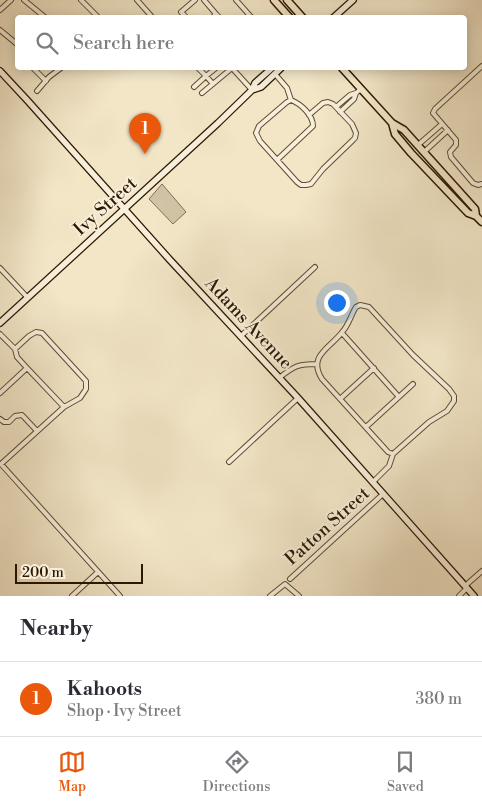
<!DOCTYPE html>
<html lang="en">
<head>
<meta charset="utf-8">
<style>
  body { margin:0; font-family:"Libre Bodoni",serif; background:#f2f2f3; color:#2b2b33 }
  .scale { position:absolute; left:15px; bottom:12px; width:128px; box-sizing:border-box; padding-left:5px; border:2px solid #2e1800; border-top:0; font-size:14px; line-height:18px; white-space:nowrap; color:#2e1800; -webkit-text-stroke:4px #f7efdb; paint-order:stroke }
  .you { position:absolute; left:336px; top:302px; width:18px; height:18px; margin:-12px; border:4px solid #fff; border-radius:50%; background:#1a73e8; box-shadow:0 0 0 8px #1a73e833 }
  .badge { display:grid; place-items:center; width:32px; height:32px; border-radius:50%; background:#ea580c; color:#fff; font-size:16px; font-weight:700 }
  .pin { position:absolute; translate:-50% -41px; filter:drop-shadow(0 1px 2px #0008) }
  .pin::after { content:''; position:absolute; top:26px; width:18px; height:15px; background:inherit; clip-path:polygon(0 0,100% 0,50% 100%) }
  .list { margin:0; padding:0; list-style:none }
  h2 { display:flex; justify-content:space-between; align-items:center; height:65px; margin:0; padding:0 20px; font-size:21px }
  h2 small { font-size:16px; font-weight:400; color:#7c7c81 }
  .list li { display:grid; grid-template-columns:32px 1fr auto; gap:15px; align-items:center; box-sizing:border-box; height:75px; padding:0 20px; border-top:1px solid #e1e1e2 }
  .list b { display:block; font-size:19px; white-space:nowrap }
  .list p { margin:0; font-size:16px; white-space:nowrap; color:#7c7c81 }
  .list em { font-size:16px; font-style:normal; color:#7c7c81 }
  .icon { flex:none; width:28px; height:28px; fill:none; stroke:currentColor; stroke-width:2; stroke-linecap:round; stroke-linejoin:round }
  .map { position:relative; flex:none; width:482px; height:596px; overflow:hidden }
  .search { position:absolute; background:#fff; box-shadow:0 2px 12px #0003; left:15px; right:15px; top:15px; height:55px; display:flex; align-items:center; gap:12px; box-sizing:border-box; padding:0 18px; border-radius:5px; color:#7c7c81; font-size:19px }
  .sheet { height:140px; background:#fff }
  nav { display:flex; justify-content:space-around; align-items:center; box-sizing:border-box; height:70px; border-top:1px solid #e1e1e2; background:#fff; font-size:14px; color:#7c7c81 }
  nav a { display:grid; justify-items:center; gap:2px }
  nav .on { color:#ea580c }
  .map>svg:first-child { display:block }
</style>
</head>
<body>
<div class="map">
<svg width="482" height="596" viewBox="0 0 482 596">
  <rect width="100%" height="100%" fill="#f2e6c7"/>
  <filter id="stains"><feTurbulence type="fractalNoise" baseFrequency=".004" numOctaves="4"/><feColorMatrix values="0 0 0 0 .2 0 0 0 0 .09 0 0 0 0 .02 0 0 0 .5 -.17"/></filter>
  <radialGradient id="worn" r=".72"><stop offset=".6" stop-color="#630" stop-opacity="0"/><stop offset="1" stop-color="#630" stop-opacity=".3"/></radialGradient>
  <path fill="#d1c3a5" stroke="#806e52" d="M162,184L186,212L173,224L149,199Z"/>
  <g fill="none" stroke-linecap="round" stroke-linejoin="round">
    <g stroke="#5f4c32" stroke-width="6">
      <path id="street" d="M24,0L46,18
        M81,0L99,18
        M137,0L153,18
        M204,0L216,14
        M236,0L252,18
        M0,10L11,0
        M187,18L181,12L195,0
        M212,18L216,14L220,18
        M0,30L18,45
        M482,66L435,109L433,113L456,140V145L450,152L451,157L473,183L478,185L482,184
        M33,68L46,81
        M198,68L206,76L216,68
        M232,68L252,90
        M275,74L287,88L291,100
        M194,87L206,76L213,84
        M37,91L49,77L61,68
        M202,93L232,68
        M291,100L287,102L259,126L256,133L260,141L297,182L301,185H306L311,184L323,169L352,141L355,138L356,133L352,124L333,104L328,102L323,103L309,115
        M336,107L350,95L356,93L361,89
        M340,112L354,99L356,93
        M418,145L442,124
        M424,152L448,130
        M277,160L313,126C313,115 301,104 291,100
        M0,268L27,297
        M360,305L369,307L413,355L449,389L454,396V401L447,411L429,422L393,454L388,452L322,379C307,355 331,348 343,331C349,324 351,315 356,307Z
        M342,333L399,397
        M0,334L15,349L17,357L27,368L64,407
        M241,336L315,267
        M279,378C294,366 298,364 317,364
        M0,393L27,368
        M340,399L374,368
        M0,419L4,422H9L15,416L22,415L37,431
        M366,427L413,384
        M229,462L298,398
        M1,464L64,407L80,398L86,389V381L42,333L36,332L29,336L15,349
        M1,464L120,596
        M373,482L389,466L393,454
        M290,579L383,494
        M465,586L482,571
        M72,596L98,572
        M270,596L285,584L299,596
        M459,596L467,588"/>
    </g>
    <g stroke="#2e1800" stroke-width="8">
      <path id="secondary" d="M333,18L353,0
        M0,71L27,100L170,260L298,398L474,596
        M252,90L261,87L281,68
        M0,323L218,123L252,90L255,83L272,68"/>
    </g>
    <g stroke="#2e1800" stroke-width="9">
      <path id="primary" d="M274,0L290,18
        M287,0L303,18
        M342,68L392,123L404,130L475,209L476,216L482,222
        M392,123L395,134L411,153L468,213L476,216"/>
    </g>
    <use href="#street" stroke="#f7efdb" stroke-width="4"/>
    <use href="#secondary" stroke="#f7efdb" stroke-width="5.5"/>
    <use href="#primary" stroke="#f2e6c7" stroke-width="6"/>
  </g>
  <g text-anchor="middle" stroke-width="4" stroke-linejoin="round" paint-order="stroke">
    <g font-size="18" fill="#2e1800" stroke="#f7efdb">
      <text transform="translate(105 206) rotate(-42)" y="6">Ivy Street</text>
      <text transform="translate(249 323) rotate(47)" y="6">Adams Avenue</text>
      <text transform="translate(327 526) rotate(-42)" y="6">Patton Street</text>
    </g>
  </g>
  <rect width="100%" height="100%" filter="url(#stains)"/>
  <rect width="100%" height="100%" fill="url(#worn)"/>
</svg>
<div class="scale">200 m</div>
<div class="you"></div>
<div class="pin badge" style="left:145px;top:154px">1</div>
<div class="search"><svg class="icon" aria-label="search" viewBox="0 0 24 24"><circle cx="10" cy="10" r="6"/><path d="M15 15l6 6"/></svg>Search here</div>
</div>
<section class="sheet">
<h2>Nearby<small></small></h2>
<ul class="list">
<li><span class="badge">1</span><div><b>Kahoots</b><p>Shop · Ivy Street</p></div><em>380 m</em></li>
</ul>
</section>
<nav>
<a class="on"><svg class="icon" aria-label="map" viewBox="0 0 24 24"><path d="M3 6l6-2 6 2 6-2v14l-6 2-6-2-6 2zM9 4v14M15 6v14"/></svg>Map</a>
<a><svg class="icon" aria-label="directions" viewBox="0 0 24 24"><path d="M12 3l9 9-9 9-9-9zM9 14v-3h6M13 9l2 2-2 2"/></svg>Directions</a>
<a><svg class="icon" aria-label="saved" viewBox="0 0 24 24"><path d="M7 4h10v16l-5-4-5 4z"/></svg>Saved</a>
</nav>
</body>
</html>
